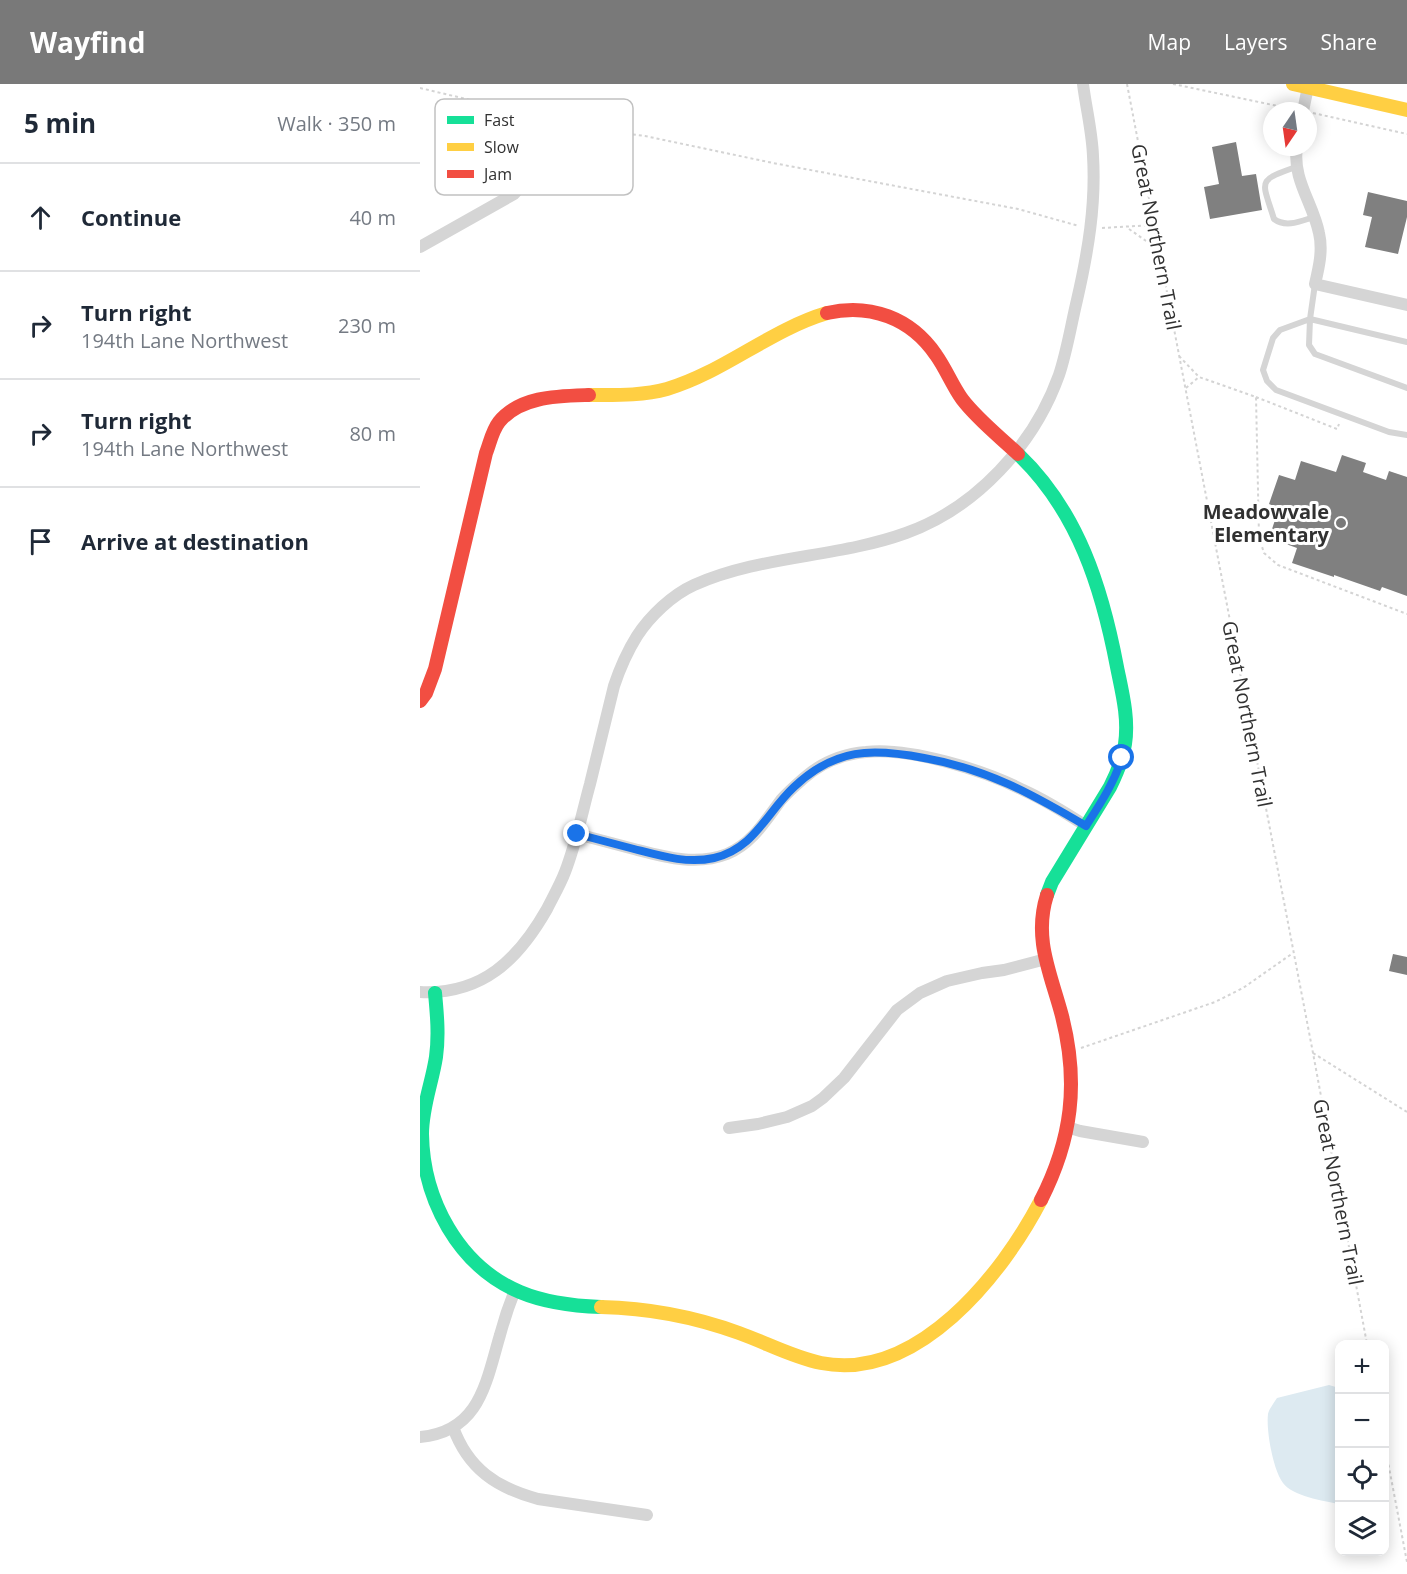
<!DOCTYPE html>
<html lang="en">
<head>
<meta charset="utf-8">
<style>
  body { margin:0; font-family:"Open Sans",sans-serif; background:#f6f6f7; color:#1f2937 }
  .controls { position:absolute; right:18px; bottom:18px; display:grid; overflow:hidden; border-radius:12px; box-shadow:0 3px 15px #0003 }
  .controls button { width:54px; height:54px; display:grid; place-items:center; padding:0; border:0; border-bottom:2px solid #e0e1e3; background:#fff; color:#1f2937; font:30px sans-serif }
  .compass { position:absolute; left:843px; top:18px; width:54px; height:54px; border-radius:50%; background:#fff; box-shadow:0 3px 15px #0003; rotate:193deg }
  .stop { position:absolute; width:18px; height:18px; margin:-14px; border:4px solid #1a73e8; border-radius:50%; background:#fff }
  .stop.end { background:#1a73e8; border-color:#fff; box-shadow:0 2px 6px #0008 }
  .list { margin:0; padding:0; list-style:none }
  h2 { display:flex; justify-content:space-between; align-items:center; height:78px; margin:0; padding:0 24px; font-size:26px }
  h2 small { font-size:20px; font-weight:400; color:#747a83 }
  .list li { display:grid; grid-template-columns:39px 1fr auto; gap:18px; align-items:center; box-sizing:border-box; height:108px; padding:0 24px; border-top:2px solid #e0e1e3 }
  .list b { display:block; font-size:22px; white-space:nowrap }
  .list p { margin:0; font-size:20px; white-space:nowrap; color:#747a83 }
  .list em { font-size:20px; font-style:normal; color:#747a83 }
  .icon { flex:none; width:33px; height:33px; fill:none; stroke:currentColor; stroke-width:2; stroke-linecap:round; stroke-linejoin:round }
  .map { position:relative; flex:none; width:987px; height:1490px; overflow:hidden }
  header { display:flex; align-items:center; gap:36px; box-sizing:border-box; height:84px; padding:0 30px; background:#797979; color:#fff }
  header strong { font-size:28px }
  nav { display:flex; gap:33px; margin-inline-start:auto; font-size:21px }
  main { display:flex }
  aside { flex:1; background:#fff }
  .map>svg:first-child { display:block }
</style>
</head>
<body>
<header>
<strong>Wayfind</strong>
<nav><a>Map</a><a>Layers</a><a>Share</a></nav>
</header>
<main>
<aside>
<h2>5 min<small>Walk · 350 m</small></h2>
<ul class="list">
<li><svg class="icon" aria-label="ahead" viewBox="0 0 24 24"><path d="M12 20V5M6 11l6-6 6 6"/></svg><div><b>Continue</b></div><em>40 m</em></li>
<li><svg class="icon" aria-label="right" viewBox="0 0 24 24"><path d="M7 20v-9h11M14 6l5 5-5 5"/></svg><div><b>Turn right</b><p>194th Lane Northwest</p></div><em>230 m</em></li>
<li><svg class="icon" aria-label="right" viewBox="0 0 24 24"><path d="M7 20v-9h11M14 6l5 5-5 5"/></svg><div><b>Turn right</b><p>194th Lane Northwest</p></div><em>80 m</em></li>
<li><svg class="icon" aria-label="arrive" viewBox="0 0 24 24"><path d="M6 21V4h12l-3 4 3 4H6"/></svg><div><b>Arrive at destination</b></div></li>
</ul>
</aside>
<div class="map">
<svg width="987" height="1490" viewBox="0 0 987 1490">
  <rect width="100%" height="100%" fill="#fff"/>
  <path fill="#ddeaf1" d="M909,1301L919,1304V1420C904,1417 872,1412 863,1399C853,1386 846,1346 848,1330C849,1325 854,1319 857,1314Z"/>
  <path fill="#808080" d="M816,58L822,92L836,90L842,126L790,135L784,103L799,100L792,63Z
    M948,108L987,117V133L978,170L945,163L952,133L943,131Z
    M922,371L946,379L943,388L966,396L969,387L987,393V512L962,503L960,507L914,491V493L872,479L877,464L849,454L859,424L849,420L859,391L875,396L881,377L916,388Z
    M973,870L987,873V891L969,887Z"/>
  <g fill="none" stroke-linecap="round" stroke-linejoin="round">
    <path stroke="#d4d4d4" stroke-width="2" stroke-dasharray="3 3" stroke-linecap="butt" d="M707,0L893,969L947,1260
      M753,0L872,25
      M0,4L63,19L127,50L155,52L202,49L225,52L353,79L598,125L659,142
      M893,29L987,50
      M682,144L733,141
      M709,145L739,166
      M759,272L779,293L836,313L839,453L844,469L858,481L987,530
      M766,304L779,293
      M836,313L917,345L919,340
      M661,964L795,918L823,904L873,869
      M893,969L987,1028
      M964,1357L987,1478"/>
    <path stroke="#d5d5d5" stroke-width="6" d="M876,83C836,97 842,96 854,135C866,144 881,137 894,133
      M895,200L890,235L987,258
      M987,304L895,270L889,261L890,235L860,246L853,254L843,286L847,297L856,306L969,348L987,351"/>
    <path stroke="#d5d5d5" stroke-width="12" d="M883,27L888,3
      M877,63C872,95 893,119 899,149C903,166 899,183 895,200L987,221
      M0,163L94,110L106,97L120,66
      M157,750C176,755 195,760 214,765C245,773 276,782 307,770C332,760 346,736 361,716C368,708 376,701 384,694C401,679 423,670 446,668C489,663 564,686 603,706C625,716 646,729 666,742
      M0,908C62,911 98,876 127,825C133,813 140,801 145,788C156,760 162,729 170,700C178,667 186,634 194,602C200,584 207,568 217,552C230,532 252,511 274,501C341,471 417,474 486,449C556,424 614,361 639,291C647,267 651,241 657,216C668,168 676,121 673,72C672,47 666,24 663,0
      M647,1043L660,1047L723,1058
      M309,1044L338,1040L367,1033L392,1022L403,1014L424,994L477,926L500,909L527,897L562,889L584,886L626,875
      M33,1343C48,1385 77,1404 118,1415L227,1431
      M0,1353C60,1348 66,1298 80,1251C84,1236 89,1221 95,1206"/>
    <path stroke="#16e098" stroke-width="14" d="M598,370C658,427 682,504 697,583C702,608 709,634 705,660C703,675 697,689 690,703L632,798L627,811
      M15,909C17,930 19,952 16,973C12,999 2,1023 2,1050C3,1115 38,1182 100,1208C126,1219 153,1222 181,1223"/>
    <path stroke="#ffcf43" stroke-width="14" d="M873,0L987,26
      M169,311C195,311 222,312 247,305C304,288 350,246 407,229
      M181,1223C228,1224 275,1233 319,1249C347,1259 372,1273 401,1279C497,1298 582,1191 621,1116"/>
    <path stroke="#f24e42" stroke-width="14" d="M407,229C450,219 491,234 516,271C526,285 532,301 542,315C558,336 579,352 598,370
      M0,617L6,609L15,585L66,369C70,359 72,347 79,338C100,312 138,312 169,311
      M621,1116C652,1055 659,999 642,932C631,890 613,855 627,811"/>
  </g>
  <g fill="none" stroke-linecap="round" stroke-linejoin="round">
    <path stroke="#1a73e8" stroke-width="8" d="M157,750C176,755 195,760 214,765C241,772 267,780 294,774C335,764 346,729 374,703C415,664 452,664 504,674C567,685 612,710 666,742C680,720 694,699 702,674"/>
  </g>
  <circle fill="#797979" stroke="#fff" stroke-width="2" cx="921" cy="439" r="6"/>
  <g text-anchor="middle" stroke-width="6" stroke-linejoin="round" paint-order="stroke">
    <g font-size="20" fill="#313131" stroke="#fff">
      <text transform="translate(736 153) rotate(79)" y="7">Great Northern Trail</text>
      <text transform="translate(827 630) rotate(79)" y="7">Great Northern Trail</text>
      <text transform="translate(918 1108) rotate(79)" y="7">Great Northern Trail</text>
    </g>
    <g font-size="20" font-weight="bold" fill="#313131" stroke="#fff" text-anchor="end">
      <text x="909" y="435">Meadowvale<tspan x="909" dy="23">Elementary</tspan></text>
    </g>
  </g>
  <rect x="15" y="15" width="198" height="96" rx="9" fill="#fff" stroke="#c1c1c1" stroke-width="1.5"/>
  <rect x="27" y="32" width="27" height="8" fill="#16e098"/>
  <rect x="27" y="59" width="27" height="8" fill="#ffcf43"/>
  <rect x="27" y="86" width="27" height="8" fill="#f24e42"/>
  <g font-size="16" fill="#313131">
    <text x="64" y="42">Fast</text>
    <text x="64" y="69">Slow</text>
    <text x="64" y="96">Jam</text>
  </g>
</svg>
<div class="controls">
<button>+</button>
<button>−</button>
<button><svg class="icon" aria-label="locate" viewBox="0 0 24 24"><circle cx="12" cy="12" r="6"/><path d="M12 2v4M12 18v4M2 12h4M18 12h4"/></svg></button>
<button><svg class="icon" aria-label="layers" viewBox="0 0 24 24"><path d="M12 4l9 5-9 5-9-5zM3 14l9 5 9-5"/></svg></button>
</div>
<svg class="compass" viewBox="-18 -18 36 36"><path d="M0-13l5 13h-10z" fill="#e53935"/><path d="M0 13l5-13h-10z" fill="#747a83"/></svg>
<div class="stop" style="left:702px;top:674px"></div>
<div class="stop end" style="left:157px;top:750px"></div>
</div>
</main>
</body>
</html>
